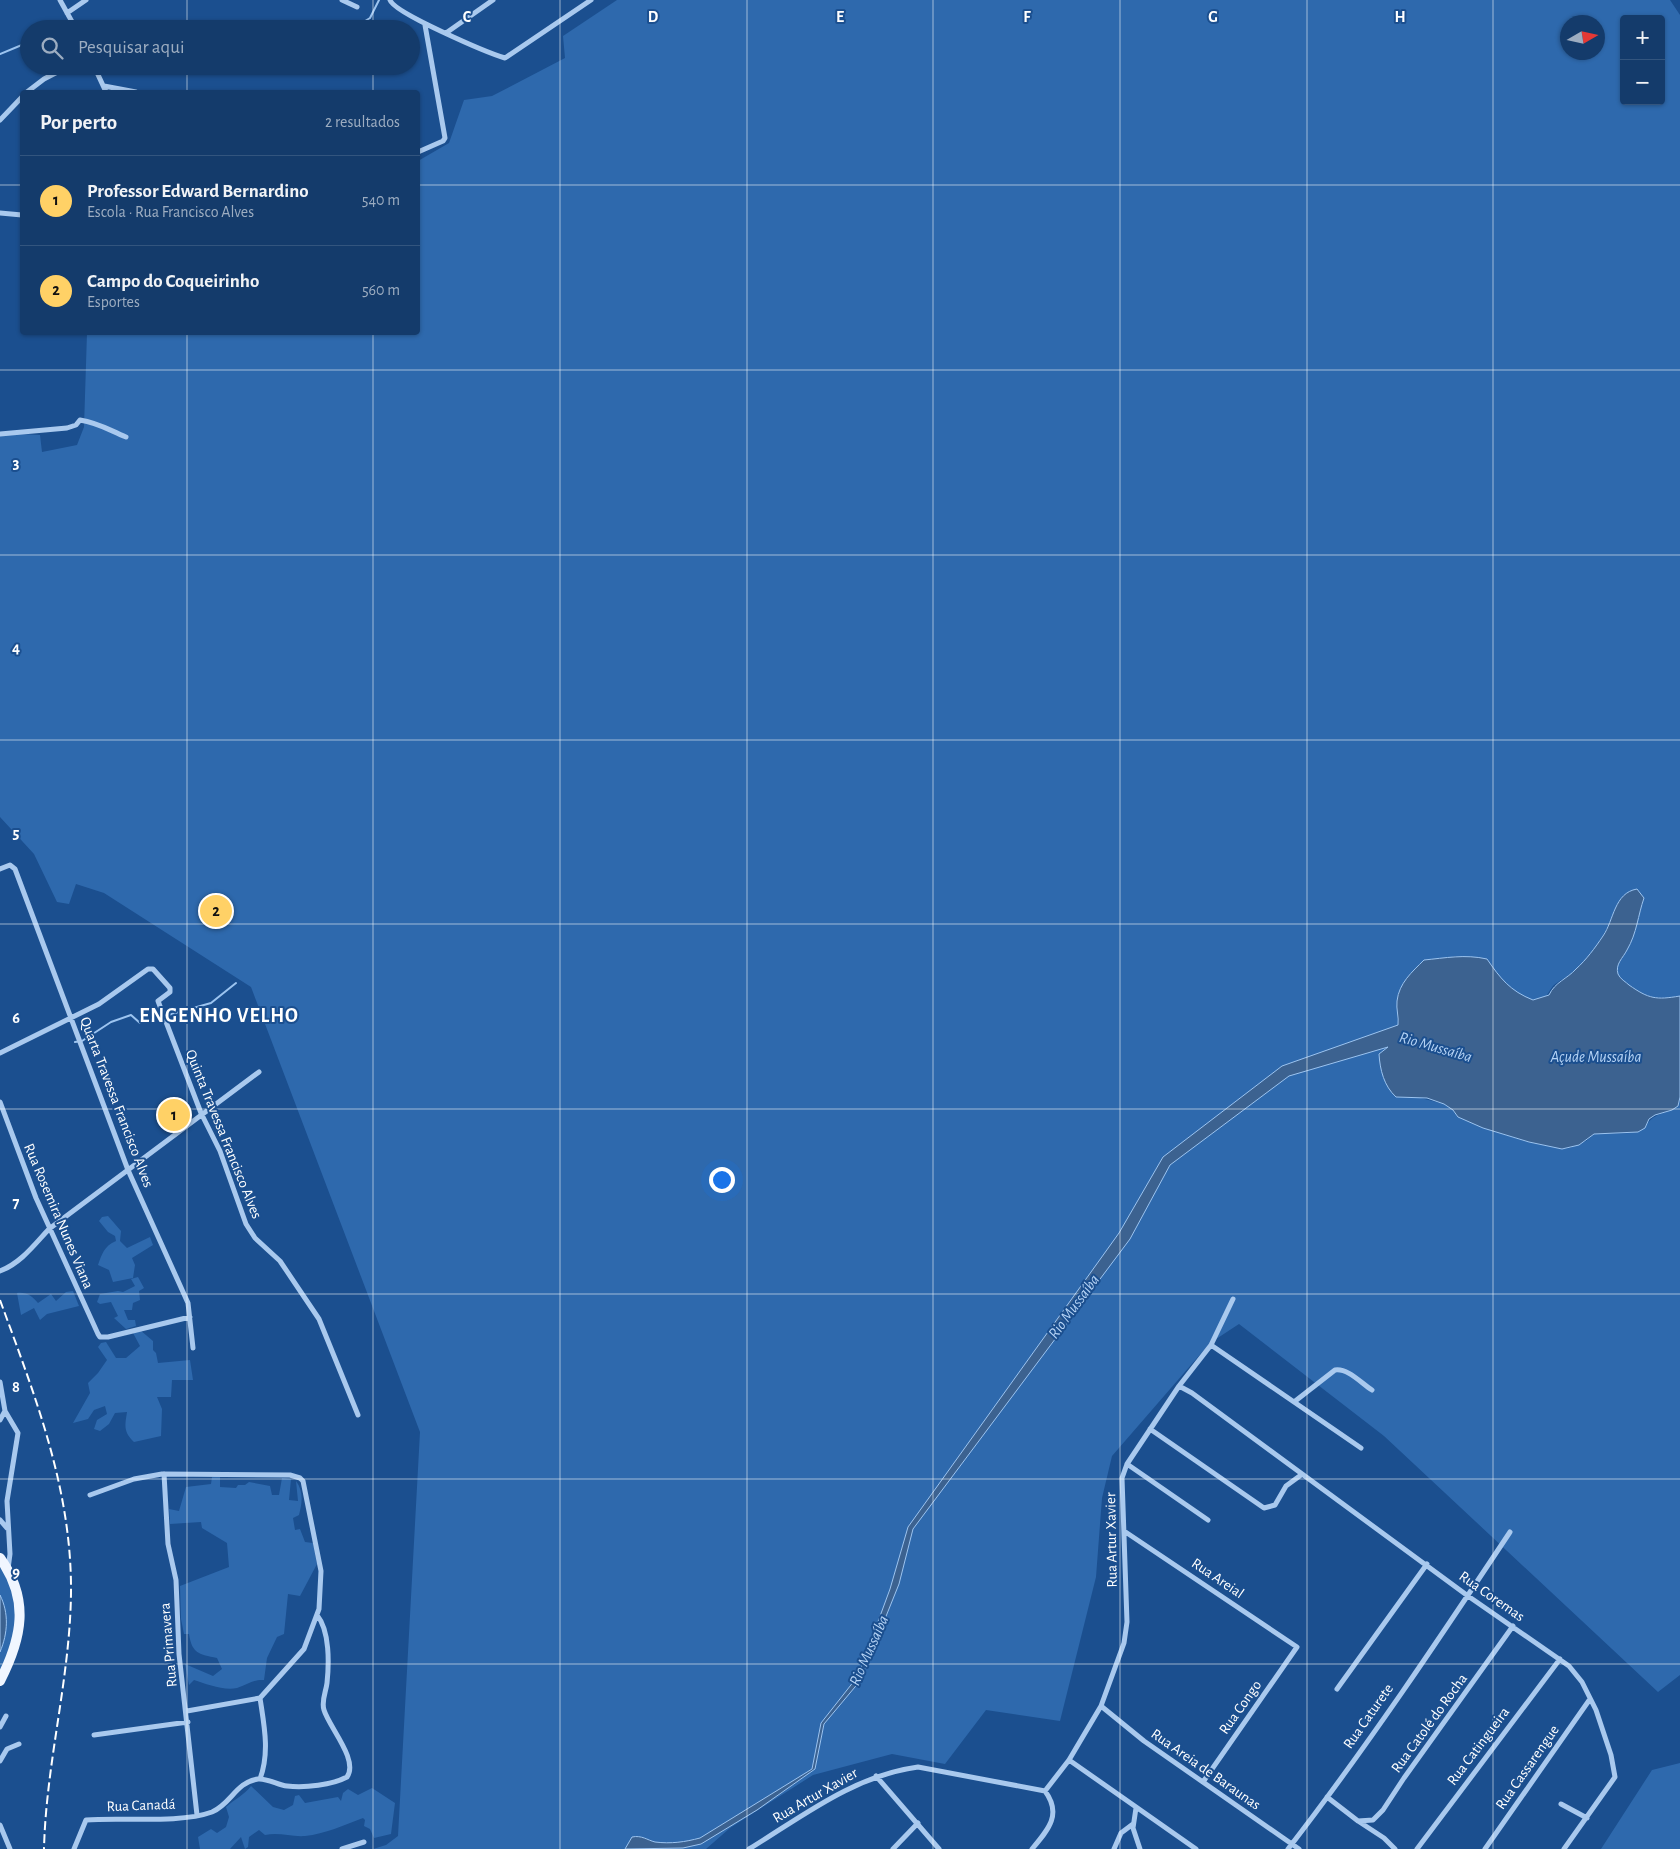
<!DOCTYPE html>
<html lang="pt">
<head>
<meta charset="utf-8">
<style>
  body { margin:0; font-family:"Alegreya Sans",sans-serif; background:#1d4271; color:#f1f3f6 }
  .controls { position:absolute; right:15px; top:15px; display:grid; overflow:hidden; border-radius:5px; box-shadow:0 1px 4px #0004 }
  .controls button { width:45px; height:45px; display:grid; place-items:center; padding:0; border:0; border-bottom:1px solid #33557e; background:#143b6b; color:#f1f3f6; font:25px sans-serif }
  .compass { position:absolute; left:1560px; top:15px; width:45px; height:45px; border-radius:50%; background:#143b6b; box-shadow:0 1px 4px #0004; rotate:81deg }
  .you { position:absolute; left:721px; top:1179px; width:18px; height:18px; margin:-12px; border:4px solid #fff; border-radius:50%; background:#1a73e8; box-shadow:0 0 0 8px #1a73e833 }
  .badge { display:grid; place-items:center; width:32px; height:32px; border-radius:50%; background:#ffd166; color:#111; font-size:16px; font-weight:700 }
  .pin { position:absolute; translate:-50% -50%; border:2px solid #fff; box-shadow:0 1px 5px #0006 }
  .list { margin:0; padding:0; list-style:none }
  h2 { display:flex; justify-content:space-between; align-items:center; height:65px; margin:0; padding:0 20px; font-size:21px }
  h2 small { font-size:16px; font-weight:400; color:#9dadc1 }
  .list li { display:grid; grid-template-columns:32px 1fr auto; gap:15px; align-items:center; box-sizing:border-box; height:90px; padding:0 20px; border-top:1px solid #33557e }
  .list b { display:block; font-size:19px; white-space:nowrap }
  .list p { margin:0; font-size:16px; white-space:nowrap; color:#9dadc1 }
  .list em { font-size:16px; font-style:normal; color:#9dadc1 }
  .icon { flex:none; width:28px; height:28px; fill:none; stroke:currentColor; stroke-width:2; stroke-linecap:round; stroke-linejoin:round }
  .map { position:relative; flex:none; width:1680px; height:1849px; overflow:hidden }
  .search { position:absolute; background:#143b6b; box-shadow:0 1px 4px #0004; left:20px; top:20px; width:400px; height:55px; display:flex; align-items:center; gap:12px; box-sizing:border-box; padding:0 18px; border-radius:28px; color:#9dadc1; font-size:19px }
  .panel { position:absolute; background:#143b6b; box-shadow:0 1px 4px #0004; left:20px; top:90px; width:400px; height:245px; border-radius:5px }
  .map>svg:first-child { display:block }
</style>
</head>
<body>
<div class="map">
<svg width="1680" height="1849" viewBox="0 0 1680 1849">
  <rect width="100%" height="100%" fill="#1b4f8f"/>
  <path fill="#2e69ad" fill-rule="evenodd" d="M617,0H1670L1680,15V996C1656,999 1650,999 1629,985C1626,982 1620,979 1618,974C1615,964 1623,958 1627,950C1637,933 1638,915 1644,898L1615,909C1607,931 1594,953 1576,970C1570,976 1561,979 1554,985C1548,991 1547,1001 1535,1000C1513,999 1498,974 1487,959L1454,956L1448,959H1432L1399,994C1392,1020 1410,1035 1379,1054L1417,1097L1444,1104L1453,1110L1458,1117L1483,1128L1528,1142L1562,1149L1570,1148L1586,1141L1594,1134L1630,1133L1645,1128C1653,1112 1665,1115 1678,1106L1680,1097V1675L1658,1692L1384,1436L1239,1324L1210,1343L1112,1456L1102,1498L1096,1577L1060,1721L986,1710L945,1764L892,1754L813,1775L730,1828L706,1849H373L386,1845L398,1836L420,1432L251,987L104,893L76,884L69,904L57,902L34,854L0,817V433L40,435L42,452L77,445L84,427L87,333L418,332V161L449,143L464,100L492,96L565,58L563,36ZM1624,19H1661V101H1624ZM1568,22H1598V52H1568Z
    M108,1216L121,1231L120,1241L127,1248L150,1237L153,1245L132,1258L135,1265L133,1278L113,1282L109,1270L98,1265C102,1254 104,1246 116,1241L115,1236L108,1232L99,1221L102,1217Z
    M138,1277L144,1288L139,1291L140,1300L133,1303L132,1310H124L128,1320H135L136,1326L126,1329L114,1318L118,1316L111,1302L100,1304L97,1302L100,1294L118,1291L123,1292L135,1286L131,1279Z
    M73,1291L79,1306L47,1314L40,1320L34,1308L21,1315L17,1293C27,1292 32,1296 38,1303L51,1294L56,1301L66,1292Z
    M140,1330L153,1341V1350L156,1353L158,1363L190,1360L193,1380H172L171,1397H157L162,1409L161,1436L134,1442C123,1432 125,1425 127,1412L115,1413L109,1424L100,1431L94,1429L97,1420L107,1414L105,1406L94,1410L88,1419L73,1423L90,1393L88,1383L98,1373L107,1360L98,1347L101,1343L106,1342L116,1358H126L140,1346L133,1333Z
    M220,1474V1487L236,1488L238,1485H245L249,1482L270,1486L272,1495H279L282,1478L291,1479L289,1500L298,1501L296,1481C304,1492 302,1503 299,1515L293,1518L295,1530L300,1529L305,1542L313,1543L317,1564L300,1596L288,1594L284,1634L277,1637L267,1658L264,1680C253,1679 247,1685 237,1688C224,1691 206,1684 194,1680L189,1685L185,1664L213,1676L222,1669L217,1658C199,1654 192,1654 189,1634H184L181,1619L180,1586L229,1567L227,1543L202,1528L201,1522L170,1524L169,1509L179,1511L186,1487L211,1484L212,1477Z
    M0,1567C11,1579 16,1602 17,1618C18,1631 6,1662 0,1673Z
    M1680,1763V1849H1601L1652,1770Z
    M251,1786L273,1807L284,1810L293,1805L295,1796L299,1795L305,1803L338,1797L341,1801L343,1793L348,1789L358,1795L372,1788L395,1803L391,1834L374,1838L370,1829L364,1826L365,1820L363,1818C344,1825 325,1834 305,1836C291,1837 279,1832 265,1835L259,1830L249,1837L248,1847L245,1849L241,1837L230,1849H200L198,1837L211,1829L217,1833L226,1827L229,1817L226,1807C235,1799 244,1795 251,1786Z"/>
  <path fill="#3c6290" stroke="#9cc4f0" d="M1637,889L1644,898C1638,915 1637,933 1627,950C1623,958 1615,964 1618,974C1620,979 1626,982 1629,985C1649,999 1656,1000 1680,996V1097L1678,1106L1672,1110L1655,1115L1649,1119L1645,1128L1638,1132L1594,1134L1579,1145L1562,1149L1529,1142L1483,1128L1458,1117L1453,1110L1444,1104L1427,1098L1396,1097C1384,1086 1380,1070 1379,1054L1388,1047L1289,1076L1170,1165L1130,1239L913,1529L899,1584L860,1681L824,1724L815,1769L757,1810L701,1844L683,1848L625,1849L632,1837C642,1835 647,1840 655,1842C671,1844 685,1842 700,1838L812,1769L821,1723L858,1676L890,1589L908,1527L1119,1233L1163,1157L1282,1066L1398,1025C1399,1017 1396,1009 1397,1001C1399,983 1412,972 1424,960C1445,958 1465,954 1487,959C1500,978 1510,991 1533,1000L1549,995C1555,982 1567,979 1576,969C1586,960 1595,948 1603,936C1614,920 1614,893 1637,889Z
    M0,1595C9,1613 8,1633 0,1652Z"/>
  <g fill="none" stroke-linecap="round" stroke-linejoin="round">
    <path stroke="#9cc4f0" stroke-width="2" d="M352,29L370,18L379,0
      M0,54L29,42
      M75,1042L82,1041L111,1022L131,1015L140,1023L211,1003L236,983"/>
    <path stroke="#a9c9ee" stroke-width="5" d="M60,0L76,29
      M342,0L357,7
      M390,0C394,13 488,53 505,58L591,0
      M67,13L86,0
      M446,33L493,0
      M94,66L106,92
      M104,86L136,92
      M27,92L44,79L69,66
      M0,120L22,97
      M418,152L443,141L445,138L425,25
      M0,213L22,215
      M0,434L67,428L76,425L80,420C99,423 109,430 126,437
      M0,869L10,865L15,869L128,1170L188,1303L193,1348
      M0,1053L99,1004L148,969H153L170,988V992L158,1001L201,1113L220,1151L246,1224L255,1238L280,1261L319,1319L358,1415
      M0,1102L36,1198L98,1334L100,1337H108L190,1317
      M0,1271C21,1263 34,1245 49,1229L259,1072
      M1211,1345L1361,1448
      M0,1382L5,1411L18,1433L7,1501L10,1554L8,1569
      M1179,1386L1192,1393L1468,1596L1569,1666L1582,1682L1596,1710L1611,1755L1615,1777L1564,1849
      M1294,1402L1335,1370C1348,1368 1361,1383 1372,1390
      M0,1420L5,1411
      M1150,1429L1264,1508L1275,1505L1286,1486L1301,1475
      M1127,1464L1208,1520
      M164,1474L168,1544L176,1580L179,1654L197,1815
      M90,1495L134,1479L162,1474L290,1475L300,1478L303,1481L321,1571L319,1609L304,1649L260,1698L187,1711
      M0,1520L7,1528
      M1124,1531L1297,1647L1203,1782
      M1337,1689L1427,1564
      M260,1698C264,1725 270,1752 260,1779
      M1101,1706L1144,1741L1299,1849
      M0,1727L6,1716
      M94,1735L188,1722
      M1069,1760L1196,1849
      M0,1761L7,1749L19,1744
      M876,1776L939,1849
      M1045,1791L1069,1760L1101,1706L1124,1643L1127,1622L1122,1478L1127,1464L1179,1386L1211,1345L1233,1299
      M1327,1797L1358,1821L1384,1838L1395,1849
      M1561,1804L1587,1818
      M1136,1808L1133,1828L1140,1849
      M1358,1821L1373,1820L1383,1810L1404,1778L1513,1626
      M0,1825L10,1849
      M74,1849L86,1820C122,1817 179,1824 212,1812C231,1804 236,1782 258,1779C267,1778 278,1785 287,1786C305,1788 332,1785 347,1777C359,1760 329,1727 324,1710C321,1701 326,1692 327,1683C329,1664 330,1631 317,1615
      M342,1849L364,1842
      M749,1849C803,1816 853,1776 918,1767L1045,1791C1062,1814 1049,1829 1032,1849
      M893,1849L918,1823
      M1114,1849L1121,1833L1133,1824
      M1288,1849C1367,1747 1439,1639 1510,1532
      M1417,1849L1560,1659
      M1485,1849L1590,1699"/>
    <path stroke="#f0f6ff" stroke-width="10" d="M0,1558C30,1600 22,1638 0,1681"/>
    <path stroke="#fff" stroke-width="2" stroke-dasharray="9 4" stroke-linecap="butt" d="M0,1300C35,1396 72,1489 71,1593C70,1679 46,1763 44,1849"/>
  </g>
  <path fill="none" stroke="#fff" stroke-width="1" stroke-opacity="0.55" d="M187,0V29M373,0V29M560,0V1849M747,0V1849M933,0V1849M1120,0V1849M1307,0V1849M1493,0V1849M187,66V92M373,66V92M0,185H22M418,185H1680M187,332V1849M373,332V1849M0,370H1680M0,555H1680M0,740H1680M0,924H1680M0,1109H1680M0,1294H1680M0,1479H1680M0,1664H1680"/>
  <g text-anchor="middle" stroke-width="4" stroke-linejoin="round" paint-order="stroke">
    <g font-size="15" fill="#fff" stroke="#1b4f8f">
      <text transform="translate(117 1102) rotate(69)" y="5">Quarta Travessa Francisco Alves</text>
      <text transform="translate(224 1134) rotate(68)" y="5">Quinta Travessa Francisco Alves</text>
      <text transform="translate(59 1216) rotate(67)" y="5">Rua Rosemira Nunes Viana</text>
      <text transform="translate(1111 1540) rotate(-91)" y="5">Rua Artur Xavier</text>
      <text transform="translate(1218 1578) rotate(34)" y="5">Rua Areial</text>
      <text transform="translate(1492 1596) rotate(35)" y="5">Rua Coremas</text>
      <text transform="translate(168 1645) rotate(-95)" y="5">Rua Primavera</text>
      <text transform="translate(1240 1707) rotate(-55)" y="5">Rua Congo</text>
      <text transform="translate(1368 1716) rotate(-55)" y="5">Rua Caturete</text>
      <text transform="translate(1429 1723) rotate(-54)" y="5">Rua Catolé do Rocha</text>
      <text transform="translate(1478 1746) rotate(-53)" y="5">Rua Catingueira</text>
      <text transform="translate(1527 1767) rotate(-55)" y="5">Rua Cassarengue</text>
      <text transform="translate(1206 1769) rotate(35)" y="5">Rua Areia de Baraunas</text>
      <text transform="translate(815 1795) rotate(-30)" y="5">Rua Artur Xavier</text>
      <text transform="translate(141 1805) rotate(-2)" y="5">Rua Canadá</text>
    </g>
    <g font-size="16" font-style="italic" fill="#b5d3f5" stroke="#1b4f8f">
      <text transform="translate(1436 1046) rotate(16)" y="6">Rio Mussaíba</text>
      <text x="1596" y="1062">Açude Mussaíba</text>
      <text transform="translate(1073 1306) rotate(-54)" y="6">Rio Mussaíba</text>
      <text transform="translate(868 1650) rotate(-66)" y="6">Rio Mussaíba</text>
    </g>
    <g font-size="20" font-weight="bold" letter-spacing="1" fill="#fff" stroke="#1b4f8f">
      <text x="219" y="1022">ENGENHO VELHO</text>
    </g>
  </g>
  <g font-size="16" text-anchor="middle" font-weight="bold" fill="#fff" stroke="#1b4f8f" stroke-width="4" stroke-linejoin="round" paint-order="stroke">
    <text x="467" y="22">C</text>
    <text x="653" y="22">D</text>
    <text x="840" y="22">E</text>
    <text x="1027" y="22">F</text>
    <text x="1213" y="22">G</text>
    <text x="1400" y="22">H</text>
    <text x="16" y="468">3</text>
    <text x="16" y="653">4</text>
    <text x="16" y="838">5</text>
    <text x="16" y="1023">6</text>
    <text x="16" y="1208">7</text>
    <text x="16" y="1392">8</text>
    <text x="16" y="1577">9</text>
  </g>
</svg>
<div class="controls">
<button>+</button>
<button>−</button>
</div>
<svg class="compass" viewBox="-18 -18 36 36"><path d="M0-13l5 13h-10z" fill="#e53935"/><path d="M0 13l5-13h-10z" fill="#9dadc1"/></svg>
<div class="you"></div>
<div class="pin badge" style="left:174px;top:1115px">1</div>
<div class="pin badge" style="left:216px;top:911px">2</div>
<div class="search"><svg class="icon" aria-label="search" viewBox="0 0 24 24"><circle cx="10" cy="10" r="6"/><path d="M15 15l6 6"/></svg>Pesquisar aqui</div>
<section class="panel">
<h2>Por perto<small>2 resultados</small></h2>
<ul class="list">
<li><span class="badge">1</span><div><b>Professor Edward Bernardino</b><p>Escola · Rua Francisco Alves</p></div><em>540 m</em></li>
<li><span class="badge">2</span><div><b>Campo do Coqueirinho</b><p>Esportes</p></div><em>560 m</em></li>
</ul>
</section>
</div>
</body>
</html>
